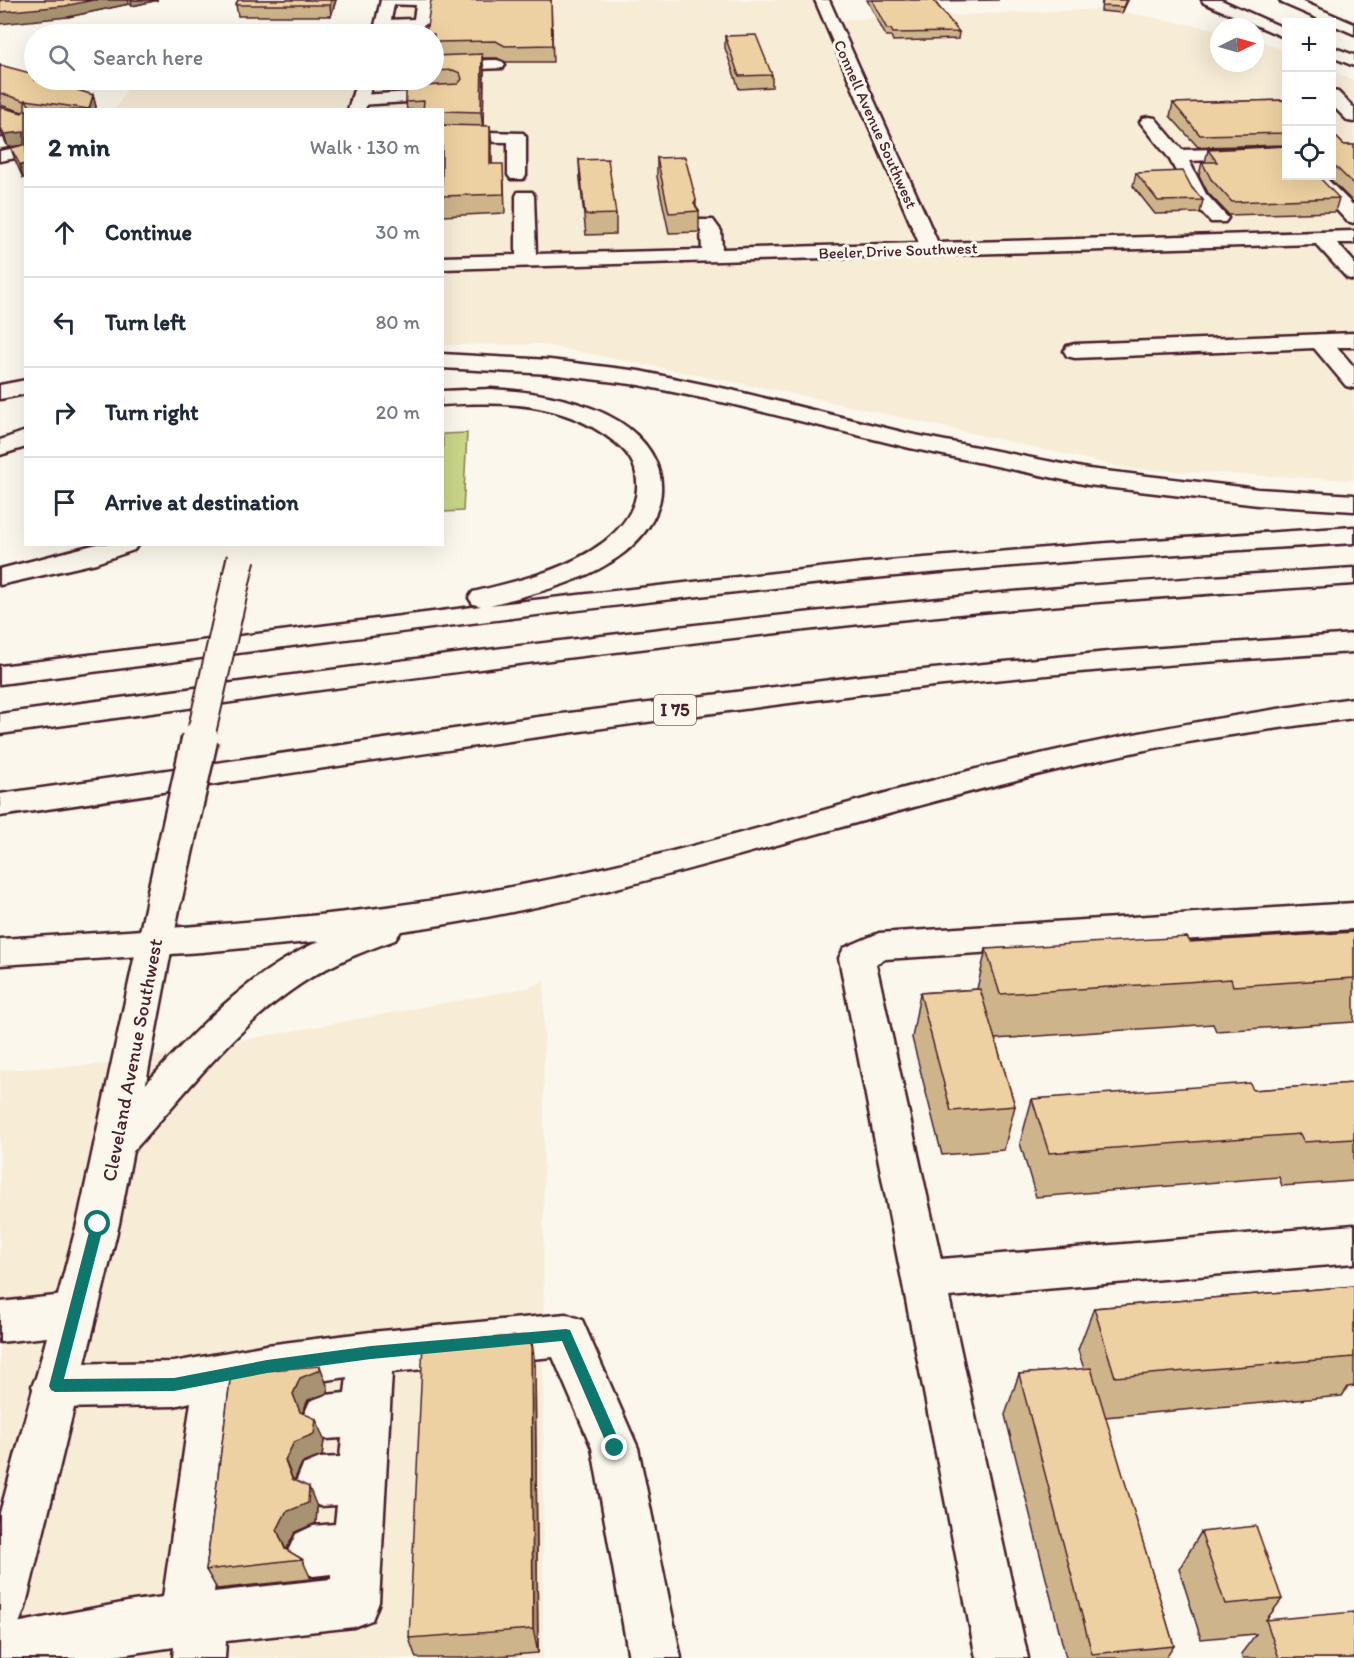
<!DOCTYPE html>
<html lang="en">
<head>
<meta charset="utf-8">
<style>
  body { margin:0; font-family:Itim,sans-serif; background:#f6f6f7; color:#1f2937 }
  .controls { position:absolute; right:18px; top:18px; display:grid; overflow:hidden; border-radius:0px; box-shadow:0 6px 24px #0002 }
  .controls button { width:54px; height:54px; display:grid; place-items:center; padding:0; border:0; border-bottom:2px solid #e0e1e3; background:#fff; color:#1f2937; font:30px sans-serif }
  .compass { position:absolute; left:1210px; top:18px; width:54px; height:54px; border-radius:50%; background:#fff; box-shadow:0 6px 24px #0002; rotate:85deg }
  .stop { position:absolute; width:18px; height:18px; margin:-14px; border:4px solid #0f766e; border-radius:50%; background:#fff }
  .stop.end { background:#0f766e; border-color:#fff; box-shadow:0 2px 6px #0008 }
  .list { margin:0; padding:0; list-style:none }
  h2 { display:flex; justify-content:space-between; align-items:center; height:78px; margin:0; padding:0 24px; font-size:26px }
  h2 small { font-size:20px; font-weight:400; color:#747a83 }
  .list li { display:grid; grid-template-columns:39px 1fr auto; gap:18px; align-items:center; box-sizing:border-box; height:90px; padding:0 24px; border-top:2px solid #e0e1e3 }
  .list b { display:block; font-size:22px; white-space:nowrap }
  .list em { font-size:20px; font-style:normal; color:#747a83 }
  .icon { flex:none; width:33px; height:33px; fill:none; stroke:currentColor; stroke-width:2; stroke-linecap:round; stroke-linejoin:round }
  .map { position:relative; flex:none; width:1354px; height:1658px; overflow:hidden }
  .search { position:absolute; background:#fff; box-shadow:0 6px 24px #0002; left:24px; top:24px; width:420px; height:66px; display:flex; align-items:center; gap:15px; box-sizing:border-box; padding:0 21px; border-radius:33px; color:#747a83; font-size:22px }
  .panel { position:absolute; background:#fff; box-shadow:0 6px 24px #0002; left:24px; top:108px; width:420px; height:438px; border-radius:0px }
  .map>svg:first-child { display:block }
</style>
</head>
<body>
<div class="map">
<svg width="1354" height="1658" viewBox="0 0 1354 1658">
  <rect width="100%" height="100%" fill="#fbf7ec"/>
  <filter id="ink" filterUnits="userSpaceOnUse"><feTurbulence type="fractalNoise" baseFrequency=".0167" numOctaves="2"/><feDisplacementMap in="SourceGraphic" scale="12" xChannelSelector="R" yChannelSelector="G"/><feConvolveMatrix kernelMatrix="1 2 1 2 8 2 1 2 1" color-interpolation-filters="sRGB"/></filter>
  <g filter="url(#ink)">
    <path fill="#f7ecd6" d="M389,0H817L827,20L1108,9L1219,30V63H1255V38L1286,52V176H1332V71L1354,80V480L1131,469L809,397L540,344L443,345L442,110H115L133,80H434V34H385L388,24Z
      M544,981L543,1658H0V1070L112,1064L527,988Z"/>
    <path fill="#c9d588" stroke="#8a7a5a" stroke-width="1.5" d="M467,433L463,511L443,512V434Z"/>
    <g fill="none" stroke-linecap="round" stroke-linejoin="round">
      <g stroke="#4a1f2b" stroke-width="5">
        <path id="minor" d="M381,0H431L428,23L421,27H380L378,24L385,20L414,19L416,5L383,4Z
          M815,0H829L938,243L1354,231V243H1337L1354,262V280L1347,278L1316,244L442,269V257L516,255V196L518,192H532L534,196L536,254L702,250L701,231L696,224L699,220H713L721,231L722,249L919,243Z
          M497,60L503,62L505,65L503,68L434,71V61Z
          M450,90L456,91L458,95L456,99L359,105L351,100L359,95Z
          M1332,91L1338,92L1354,108V122L1348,121L1332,105Z
          M1149,117L1155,118L1182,150L1286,147V157L1189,161L1206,194L1228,218L1225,222H1211L1191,200L1169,158L1140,122L1143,118Z
          M442,131L523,133L526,137V175L523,179H511L508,175V142L442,141Z
          M26,146V156L0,161V151Z
          M1305,176H1324L1354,206V223L1347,221Z
          M1354,333V347H1337L1354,367V388L1346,386L1314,348L1075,358L1067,356L1064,351L1067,346L1075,344Z
          M26,380V394L0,399V385Z
          M26,431V447L0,455V440Z
          M1354,903V929L885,959L876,964L941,1259L1354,1225V1263L949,1297L1028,1658H976L839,958L844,948L879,933Z
          M74,1294L90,1300L96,1314L90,1328L74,1334L0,1342V1302Z
          M566,1314L582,1320L638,1448L681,1658H629L592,1448L553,1357L392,1372L379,1602L372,1620L354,1627L226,1641L225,1658H173L174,1647L100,1658H0V1626L133,1601L163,1597L191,1402L174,1406L55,1408L39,1401L32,1386L39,1371L55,1364L174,1362L267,1345L371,1332ZM347,1377L345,1393L326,1395L310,1401L303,1417L310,1433L326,1439L342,1438L340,1457L320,1458L303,1465L296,1482L303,1499L320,1506L337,1505L335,1524L313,1526L296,1534L288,1551L296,1568L313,1576L331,1574V1579L214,1592L238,1393Z"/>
      </g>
      <g stroke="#4a1f2b" stroke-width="5">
        <path id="major" d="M381,0H395L388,34H373Z
          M357,80H373L365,110H348Z
          M164,886L176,890L181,899L119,1224L25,1608L18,1626L0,1633V1513L77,1224L147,899L152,890Z"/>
      </g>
      <g stroke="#4a1f2b" stroke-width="5">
        <path id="highway" d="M1202,0H1221L1286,29V38L1204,3Z
          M1280,0H1299L1354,24V34L1282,3Z
          M1332,47L1354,55V66L1332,57Z
          M442,354L550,360L639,371L731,390L910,434L1088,469L1258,489L1354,495V511L1258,505L1088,485L910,448L731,404L639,385L550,374L442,368Z
          M491,389C526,391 561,396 594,409C663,436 688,500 625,552C587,582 535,593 490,605L863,563L1108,543L1354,527V543C1190,553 1026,563 863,579C574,607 287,647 0,684V666L481,606L473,604L469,598L473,592C518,581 567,570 604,542C623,527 639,506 637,481C636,462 626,450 612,440C563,402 502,401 442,405V391Z
          M97,544H138L134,550L96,563L0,585V569Z
          M1354,568V584C1183,595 1012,607 842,626C561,656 280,695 0,734V714C337,669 674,623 1013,592C1126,582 1240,575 1354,568Z
          M1354,634V652C1190,662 1026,675 862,694C574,729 287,774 0,816V794L538,717L862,676L1108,652Z
          M1354,698V718C1283,727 1211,737 1140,751C1041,772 943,799 845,826C698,866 552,911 401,931L395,940C358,953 321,968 289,992C228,1036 180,1099 130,1155L116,1160L102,1155L96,1143C107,1121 127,1104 143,1087C195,1030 248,973 320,941L202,952L0,965V939C180,928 360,918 537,882C677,855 814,811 953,775C1085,741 1218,716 1354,698Z"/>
      </g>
      <use href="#minor" fill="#fbf7ec" fill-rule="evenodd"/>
      <use href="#major" fill="#fbf7ec" fill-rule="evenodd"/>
      <use href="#highway" fill="#fbf7ec" fill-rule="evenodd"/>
      <g stroke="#4a1f2b" stroke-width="31" stroke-linecap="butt">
        <path id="major-bridge-far1" d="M200,739L241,558"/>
      </g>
      <g stroke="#4a1f2b" stroke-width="40" stroke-linecap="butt">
        <path id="major-bridge" d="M164,899L200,738"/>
      </g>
      <use href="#major-bridge-far1" stroke="#fbf7ec" stroke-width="27"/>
      <use href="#major-bridge" stroke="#fbf7ec" stroke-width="35"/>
    </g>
    <path fill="#cdb48b" stroke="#4a1f2b" stroke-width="1.5" d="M0,0H158L132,6L129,4L68,17Z
      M238,0H336L331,16H238L236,5Z
      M551,0L553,62H506L497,58H482L484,71L483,126H490L492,164L504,182L505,213L442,216V110H407L406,102L410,87L409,80H434V34Z
      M867,0H999L934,1L959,32L958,39L893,41L891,36H886Z
      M1102,0H1128L1122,13L1101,11Z
      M725,36L772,75V87L739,89L725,48Z
      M0,65L93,95L96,107L95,110H26V178H23L15,160L11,148L21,145L8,147L3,137L0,138V107L22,113L23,112L0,105Z
      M1287,100V145L1198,147L1170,116L1173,103Z
      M1332,133L1344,145H1354V203L1327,176H1332Z
      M1208,150L1339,198L1335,212L1229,215L1208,193L1199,175L1202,162H1205Z
      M657,158L696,200V207L699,211V232L669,233L657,177Z
      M579,160L616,214V234L586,235L580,179Z
      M1136,173L1192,188L1203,200L1200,213L1155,214L1133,186Z
      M1354,932V1022L1216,1031L1213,1024L995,1039L1015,1106L1004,1150L942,1155L912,1038L920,993L977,989L986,949L1190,942Z
      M1354,1083V1181L1282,1186L1279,1177L1036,1197L1020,1143L1032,1099L1253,1090Z
      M1354,1286V1386L1348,1387L1342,1396L1105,1417L1174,1646L1166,1658H1066L1005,1415L1019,1374L1084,1369L1078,1350L1094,1308Z
      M535,1364L538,1653L473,1658H416L409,1638Z
      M231,1373L328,1388V1393L308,1400L302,1413L324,1440L322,1456L302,1463L294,1480L317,1507L316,1523L295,1532L286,1550L302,1559L311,1579L217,1589L206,1570Z
      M1201,1532L1282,1599L1266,1620L1354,1658H1242L1241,1654L1256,1634L1201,1639L1179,1569Z"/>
    <path fill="#a79271" stroke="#4a1f2b" stroke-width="1.5" d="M93,0H128L129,4L68,17L0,24V12Z
      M131,0H158L132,6Z
      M331,0H336L331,16L330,5Z
      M1126,0H1128L1122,13L1123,7Z
      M482,54L484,71L483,130L481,112Z
      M93,95L96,107L95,110H89Z
      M490,126L492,144V183L490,164Z
      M0,127L3,137L0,138Z
      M24,132L26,145L8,147L4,134Z
      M26,164V178H23L20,165Z
      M531,1335L535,1364L538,1653L533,1629Z
      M320,1366L328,1388V1393L308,1400L301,1416L293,1394L300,1378Z
      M316,1419L324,1440L322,1456L302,1463L294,1481L301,1500L285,1460L294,1442Z
      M309,1487L317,1507L316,1523L295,1532L286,1550L277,1530L286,1512Z"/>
    <path fill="#eed1a2" stroke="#4a1f2b" stroke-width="1.5" d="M0,0H93L65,6L0,12Z
      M238,0H331L330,5H236Z
      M431,0H551L552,45L505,46L496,41L434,42V34H426Z
      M872,0H933L959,32L893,33L891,29H887Z
      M1103,0H1126L1123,7L1102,6Z
      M756,35L772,75L739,76L725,36Z
      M482,54L481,112L442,111V110H423L424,101L406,102V87L458,84L462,79L460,73L453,70L434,71V56Z
      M0,65L34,74V80H57L62,81L56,83L93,95L89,109L26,100L32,110H26V164L20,165L11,148L24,145V132L4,134L0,126V107L22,113L25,110V101L0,93Z
      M1287,100V133L1200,135L1173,103Z
      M442,125L490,126V164H503L504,194L442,196Z
      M1332,133L1344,145H1354V185L1332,163Z
      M1287,146V176H1318L1339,198L1232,202L1211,179L1202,162H1217L1208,150Z
      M685,157L696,200L694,204L699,211L669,213L657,158Z
      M608,159L616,214L585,215L579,160Z
      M1183,171L1192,188L1203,200L1158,201L1136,173Z
      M1354,932V978L1233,986L1231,979L1000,994L986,949L1187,937L1190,942Z
      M980,989L1015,1106L951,1111L920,993Z
      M1250,1083L1253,1090L1354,1083V1139L1304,1142L1300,1134L1049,1153L1032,1099Z
      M1354,1286V1357L1115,1377L1094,1308Z
      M531,1335L533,1629L409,1638L423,1343Z
      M320,1366V1370L300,1378L293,1394L300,1412L316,1419L314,1434L294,1442L285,1460L292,1479L309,1487L308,1503L286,1512L277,1530L285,1549L302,1559L206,1570L231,1373Z
      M1091,1368L1174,1646L1092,1654L1019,1374Z
      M1256,1526L1282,1599L1225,1604L1201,1532Z
      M1354,1612V1658H1279L1266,1620Z"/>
  </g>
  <path fill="#0f766e" d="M98,1219L104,1224L64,1379L174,1378L267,1360L371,1346L566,1329L570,1330L620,1443L622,1448L620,1452L615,1454L610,1452L562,1341L371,1359L267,1373L174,1391L55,1392L51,1390L49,1386L91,1224Z"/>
  <g text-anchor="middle" stroke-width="6" stroke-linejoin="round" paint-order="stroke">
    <g font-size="16" fill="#4a1f2b" stroke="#fbf7ec">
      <text transform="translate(876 124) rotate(66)" y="6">Connell Avenue Southwest</text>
      <text transform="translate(898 250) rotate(-2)" y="6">Beeler Drive Southwest</text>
    </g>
    <rect fill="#fbf7ec" stroke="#7f6065" stroke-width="1.5" x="654" y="695" width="42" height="30" rx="4.5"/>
    <g font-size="18" font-weight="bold" fill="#4a1f2b">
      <text x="675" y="716">I 75</text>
    </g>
    <g font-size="20" fill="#4a1f2b" stroke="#fbf7ec">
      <text transform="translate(132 1060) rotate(-79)" y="7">Cleveland Avenue Southwest</text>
    </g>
  </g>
</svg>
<div class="controls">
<button>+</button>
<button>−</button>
<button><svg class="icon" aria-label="locate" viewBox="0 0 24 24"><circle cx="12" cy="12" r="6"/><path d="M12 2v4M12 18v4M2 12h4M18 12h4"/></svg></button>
</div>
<svg class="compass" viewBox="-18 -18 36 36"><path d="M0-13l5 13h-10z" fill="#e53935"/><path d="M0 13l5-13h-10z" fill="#747a83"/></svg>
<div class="stop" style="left:98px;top:1224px"></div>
<div class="stop end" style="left:615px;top:1448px"></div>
<div class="search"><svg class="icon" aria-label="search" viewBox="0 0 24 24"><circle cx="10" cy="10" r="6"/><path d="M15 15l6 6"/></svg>Search here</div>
<section class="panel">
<h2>2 min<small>Walk · 130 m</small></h2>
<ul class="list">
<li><svg class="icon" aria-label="ahead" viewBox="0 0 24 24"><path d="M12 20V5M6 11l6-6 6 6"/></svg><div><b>Continue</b></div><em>30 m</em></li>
<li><svg class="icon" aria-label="left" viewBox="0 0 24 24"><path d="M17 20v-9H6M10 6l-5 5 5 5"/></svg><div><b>Turn left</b></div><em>80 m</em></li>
<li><svg class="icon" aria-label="right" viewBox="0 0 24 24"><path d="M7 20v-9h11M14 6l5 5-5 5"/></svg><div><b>Turn right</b></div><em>20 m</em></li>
<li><svg class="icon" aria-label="arrive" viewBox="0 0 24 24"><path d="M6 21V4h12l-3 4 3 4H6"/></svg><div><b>Arrive at destination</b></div></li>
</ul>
</section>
</div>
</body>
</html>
